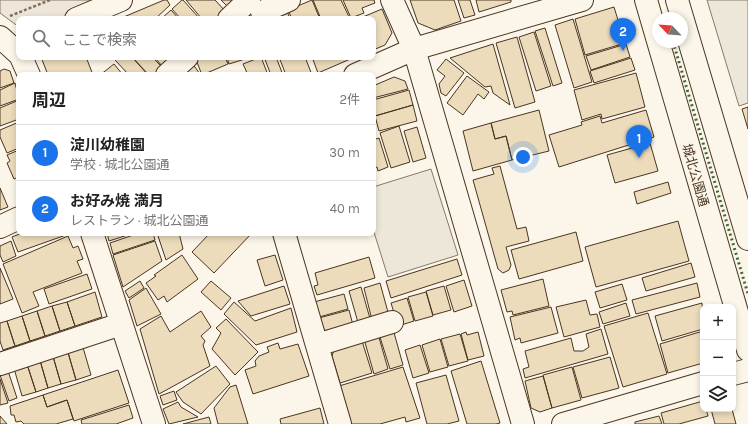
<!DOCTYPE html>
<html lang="ja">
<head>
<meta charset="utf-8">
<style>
  body { margin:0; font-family:Karla,"Noto Sans JP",sans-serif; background:#f6f6f6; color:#222 }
  .controls { position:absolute; right:12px; bottom:12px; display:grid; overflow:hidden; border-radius:8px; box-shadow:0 2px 6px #0003 }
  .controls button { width:36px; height:36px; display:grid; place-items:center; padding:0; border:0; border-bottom:1px solid #e0e0e0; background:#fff; color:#222; font:20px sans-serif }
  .compass { position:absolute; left:652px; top:12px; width:36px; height:36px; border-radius:50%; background:#fff; box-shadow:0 2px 6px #0003; rotate:295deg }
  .you { position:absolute; left:523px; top:157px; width:14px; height:14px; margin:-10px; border:3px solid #fff; border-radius:50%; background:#1a73e8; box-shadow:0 0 0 6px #1a73e833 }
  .badge { display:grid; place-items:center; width:26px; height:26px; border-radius:50%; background:#1a73e8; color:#fff; font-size:13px; font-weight:700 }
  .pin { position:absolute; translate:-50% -33px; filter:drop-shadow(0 1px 2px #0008) }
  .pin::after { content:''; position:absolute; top:21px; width:14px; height:12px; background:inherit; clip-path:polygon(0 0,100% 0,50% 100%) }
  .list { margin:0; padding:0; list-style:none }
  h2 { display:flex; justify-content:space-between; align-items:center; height:52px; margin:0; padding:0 16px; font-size:17px }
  h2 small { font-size:13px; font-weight:400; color:#767676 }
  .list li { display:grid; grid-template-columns:26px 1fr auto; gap:12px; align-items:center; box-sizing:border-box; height:56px; padding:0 16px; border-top:1px solid #e0e0e0 }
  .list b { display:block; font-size:15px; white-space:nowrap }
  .list p { margin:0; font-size:13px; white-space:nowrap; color:#767676 }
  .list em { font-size:13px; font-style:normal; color:#767676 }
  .icon { flex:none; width:22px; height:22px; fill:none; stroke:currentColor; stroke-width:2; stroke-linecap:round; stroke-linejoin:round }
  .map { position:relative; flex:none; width:748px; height:424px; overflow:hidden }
  .search { position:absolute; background:#fff; box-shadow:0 2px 6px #0003; left:16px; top:16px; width:360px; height:44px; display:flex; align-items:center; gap:10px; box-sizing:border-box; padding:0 14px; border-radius:8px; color:#767676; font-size:15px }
  .panel { position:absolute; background:#fff; box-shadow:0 2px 6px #0003; left:16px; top:72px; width:360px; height:164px; border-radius:8px }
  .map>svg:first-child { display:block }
</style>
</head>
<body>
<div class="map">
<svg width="748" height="424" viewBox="0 0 748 424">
  <rect width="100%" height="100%" fill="#fbf6e9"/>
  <path fill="#ede6d9" stroke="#887966" d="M0,0H104L59,19H19V27L0,13Z"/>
  <path fill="#ede7d9" stroke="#887966" d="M707,0H748V103L739,106Z
    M431,169L458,255L388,277L373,229V187Z"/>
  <path fill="#ecdcbc" stroke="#4a3520" d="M164,0H167L170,5L155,19H119Z
    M182,0H183L200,19H181L172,9Z
    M186,0H215L227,13L220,19H202Z
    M221,0H237L229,8Z
    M312,0L320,19H292L288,10Z
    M313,0H341L350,19H321Z
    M343,0H374L375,3L362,8L364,13L351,18Z
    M410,0H454L461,21L435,30L418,23Z
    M458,0H470L475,15L464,18Z
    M476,0H511V2L479,12Z
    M614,7L625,43L585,55L575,19Z
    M382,9L392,33L385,45L373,50V19H358Z
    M171,10L179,19H161Z
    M287,11L290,19H269Z
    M573,19L592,82L574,88L555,25Z
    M545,28L562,83L553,86L535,31Z
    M534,32L551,86L536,91L519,37Z
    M517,37L535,102L515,108L496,43Z
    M493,44L510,105L493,93L491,86L485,87L450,58Z
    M626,44L630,57L591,70L586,56Z
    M41,57H86L93,75H48Z
    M118,57H132L148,75H129L115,60Z
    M132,57H152L162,67L153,75H149Z
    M154,57H174L163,67Z
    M195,57H225L228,64L202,75Z
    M227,57H244L245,59L229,64Z
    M261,57L268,75H248L243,64Z
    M264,57H276L283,75H271Z
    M279,57H305L312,75H286Z
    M312,57H355L318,73Z
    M631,58L635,70L594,83L590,71Z
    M189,59L200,74L173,75Z
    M446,59L464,73L446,96L441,93L439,84L445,76L437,70Z
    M114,64L123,75H100Z
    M4,69L10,71L14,83L0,88V71Z
    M636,73L645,107L602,119L601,114L582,120L574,90Z
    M467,76L489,92L484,99L478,94L463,115L447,103Z
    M394,77L405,81L408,89L373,98V86Z
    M15,83L19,99L0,106V90Z
    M409,90L413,105L375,116L373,100Z
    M19,100V119L0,126V108Z
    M413,105L417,121L379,131L375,116Z
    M748,107V129L742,109Z
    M539,110L549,151L512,160L506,136L495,139L491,123Z
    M646,110L654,137L559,167L549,135L582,125L581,122L600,116L602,123Z
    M19,122V148L7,153L0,137V130Z
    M491,123L495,139L506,136L512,160L473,171L463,131Z
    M399,126L410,162L391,168L380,133Z
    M417,127L426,158L413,162L404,131Z
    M379,138L388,167L378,171L377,167L373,168V140Z
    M650,143L658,171L615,183L607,155Z
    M19,150V177L14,179L7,163L10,161L7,155Z
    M500,166L517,229L526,227L529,241L506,247L511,265L509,270L503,273L498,269L473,180L494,174L492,168Z
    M668,182L671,193L637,204L634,192Z
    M0,188L8,207L0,210Z
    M678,221L689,261L596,287L585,247Z
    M576,232L583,261L519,279L511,250Z
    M22,233H65L66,235L18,252L12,237Z
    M107,233H134L109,241Z
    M139,233H153L155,240L113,254L110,243Z
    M157,233H179L183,249L166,260Z
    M210,233H252L214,273L192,252Z
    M68,236L73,248L78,246L83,259L77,261L82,273L33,292L39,306L22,313L3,264Z
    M11,241L16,256L3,262L0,255V246Z
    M155,241L162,261L123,287L113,255Z
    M182,255L198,279L167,302L164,296L158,300L146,283L156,276L154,275Z
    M275,255L283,280L265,286L257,260Z
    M369,257L375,278L317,295L314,286L318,285L315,273Z
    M457,259L462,275L391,298L386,281Z
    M691,263L695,277L646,291L642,278Z
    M0,268L13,299L0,304Z
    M87,274L92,289L49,304L44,289Z
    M543,279L549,306L513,315L512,311L507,312L501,290Z
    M464,280L472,306L454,312L446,286Z
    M140,281L144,288L129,298L125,291Z
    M211,281L231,298L221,310L201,292Z
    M380,283L389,316L372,320L364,288Z
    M697,283L700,297L636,314L632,300Z
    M622,284L627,300L600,308L595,292Z
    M284,286L290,304L251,316L238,301Z
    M444,286L451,310L433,315L426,291Z
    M361,287L371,322L359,326L349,291Z
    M146,288L161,314L137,326L129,300Z
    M95,292L102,317L75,326L67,302Z
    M426,292L433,316L415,321L408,297Z
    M344,294L348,309L319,317L314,302Z
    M407,298L414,321L398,326L391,303Z
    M586,300L590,315L597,314L600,327L564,337L556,307Z
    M67,302L75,326L60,331L52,306Z
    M234,302L255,321L291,308L297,332L256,345L224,314Z
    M626,303L630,316L603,324L599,312Z
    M702,303L703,329L662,341L655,316Z
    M52,306L60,331L45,336L37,311Z
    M551,307L558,333L521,343L520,338L515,340L510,317Z
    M349,310L353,325L330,332L322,329L319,318Z
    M37,311L45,336L30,341L22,316Z
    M201,311L211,327L201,336L205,341L203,345L210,366L159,394L140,329L161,316L170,332Z
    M648,313L667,374L623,387L604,326Z
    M22,316L30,341L15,346L7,321Z
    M226,319L258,352L235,375L212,349L221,333L216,328Z
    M7,321L15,346L3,350L0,341V323Z
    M393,329L403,365L390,369L379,334Z
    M601,329L608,354L525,378L523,369L529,367L525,351L571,338L574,351H583L589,347L586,334Z
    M703,331V363L668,373L660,344Z
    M466,332L467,335L478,332L484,356L468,360L461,334Z
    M378,334L388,369L374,374L364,339Z
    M460,334L468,361L449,366L441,339Z
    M440,339L448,367L430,372L422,345Z
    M362,341L372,373L340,383L332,356L334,350Z
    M278,343L280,349L298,344L309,376L253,394L245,370L256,366L255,361L259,356L269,352L267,347Z
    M82,344L91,375L76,380L67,349Z
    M420,345L429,373L413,378L405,350Z
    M67,349L76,380L61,384L52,353Z
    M52,353L61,384L48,388L39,357Z
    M39,357L48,388L36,392L26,361Z
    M610,357L619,388L582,398L573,367Z
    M26,361L36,392L22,396L13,365Z
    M481,361L500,423L496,424H467L451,371Z
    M216,366L230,384L201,414L183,402L176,392Z
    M403,367L420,418L406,422L405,417L380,424H350L339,386Z
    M572,367L581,400L552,408L543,375Z
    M7,368L17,398L9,401L0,375Z
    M118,370L129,403L74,421L67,400L47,407L43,395Z
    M446,375L459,421L447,424H427L416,383Z
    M543,376L552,408L540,412L531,408L525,381Z
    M0,379L8,403L0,405Z
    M236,385L248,424H218L214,408L230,387Z
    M174,391L177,400L163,405L160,396Z
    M43,395L47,407L67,400L73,419L56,424H24L21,421L16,422L14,415H11L10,406Z
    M703,401V409H706L708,416L679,424H664L661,413Z
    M178,402L181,407L198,417L169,424L163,409Z
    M129,405L133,418L116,424H82L81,420Z
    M320,408L324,424H281L280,419Z
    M711,409H732L736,424H715Z
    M0,416L7,424H0Z
    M659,416L662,424H635V422Z
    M209,417L211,424H183Z"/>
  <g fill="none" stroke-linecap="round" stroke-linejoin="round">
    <g stroke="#4a3520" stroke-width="24">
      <path id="minor" d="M392,0L414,49L523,424
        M262,12L289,0
        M76,19L121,0
        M229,19L249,0
        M0,37L19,54
        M21,57L29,75
        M167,75L187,57
        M355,75L414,49L582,0
        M0,227L19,218
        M92,233L154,424
        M284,233L340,424
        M317,345L392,322
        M0,364L121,324
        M733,374L748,370
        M563,424L703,383"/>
    </g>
    <g stroke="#4a3520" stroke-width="24">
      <path id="major" d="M646,0L748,350
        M677,0L748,239"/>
    </g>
    <path stroke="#7f6f5c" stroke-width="2.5" stroke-dasharray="3 2" stroke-linecap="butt" d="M10,16L50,0"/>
    <use href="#minor" stroke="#fbf6e9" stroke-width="22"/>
    <use href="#major" stroke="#fbf6e9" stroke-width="22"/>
    <path stroke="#436837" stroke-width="3" stroke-dasharray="2 3" stroke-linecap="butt" d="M673,42L748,294"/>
  </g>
  <g text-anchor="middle" stroke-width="3" stroke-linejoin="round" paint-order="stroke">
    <g font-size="13" fill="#4a3520" stroke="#fbf6e9">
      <text transform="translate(696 175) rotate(74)" y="5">城北公園通</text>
    </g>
  </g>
</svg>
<div class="controls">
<button>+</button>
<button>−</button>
<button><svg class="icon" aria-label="layers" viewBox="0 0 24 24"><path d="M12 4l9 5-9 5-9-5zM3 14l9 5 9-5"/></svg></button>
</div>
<svg class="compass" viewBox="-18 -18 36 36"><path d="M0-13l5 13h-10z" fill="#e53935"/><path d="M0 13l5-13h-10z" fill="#767676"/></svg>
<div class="you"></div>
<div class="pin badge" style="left:639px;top:158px">1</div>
<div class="pin badge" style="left:623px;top:51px">2</div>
<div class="search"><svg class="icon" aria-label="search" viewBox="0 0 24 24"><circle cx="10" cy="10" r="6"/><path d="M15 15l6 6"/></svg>ここで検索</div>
<section class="panel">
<h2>周辺<small>2件</small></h2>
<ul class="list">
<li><span class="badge">1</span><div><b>淀川幼稚園</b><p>学校 · 城北公園通</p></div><em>30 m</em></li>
<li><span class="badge">2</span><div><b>お好み焼 満月</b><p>レストラン · 城北公園通</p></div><em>40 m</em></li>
</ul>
</section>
</div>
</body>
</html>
